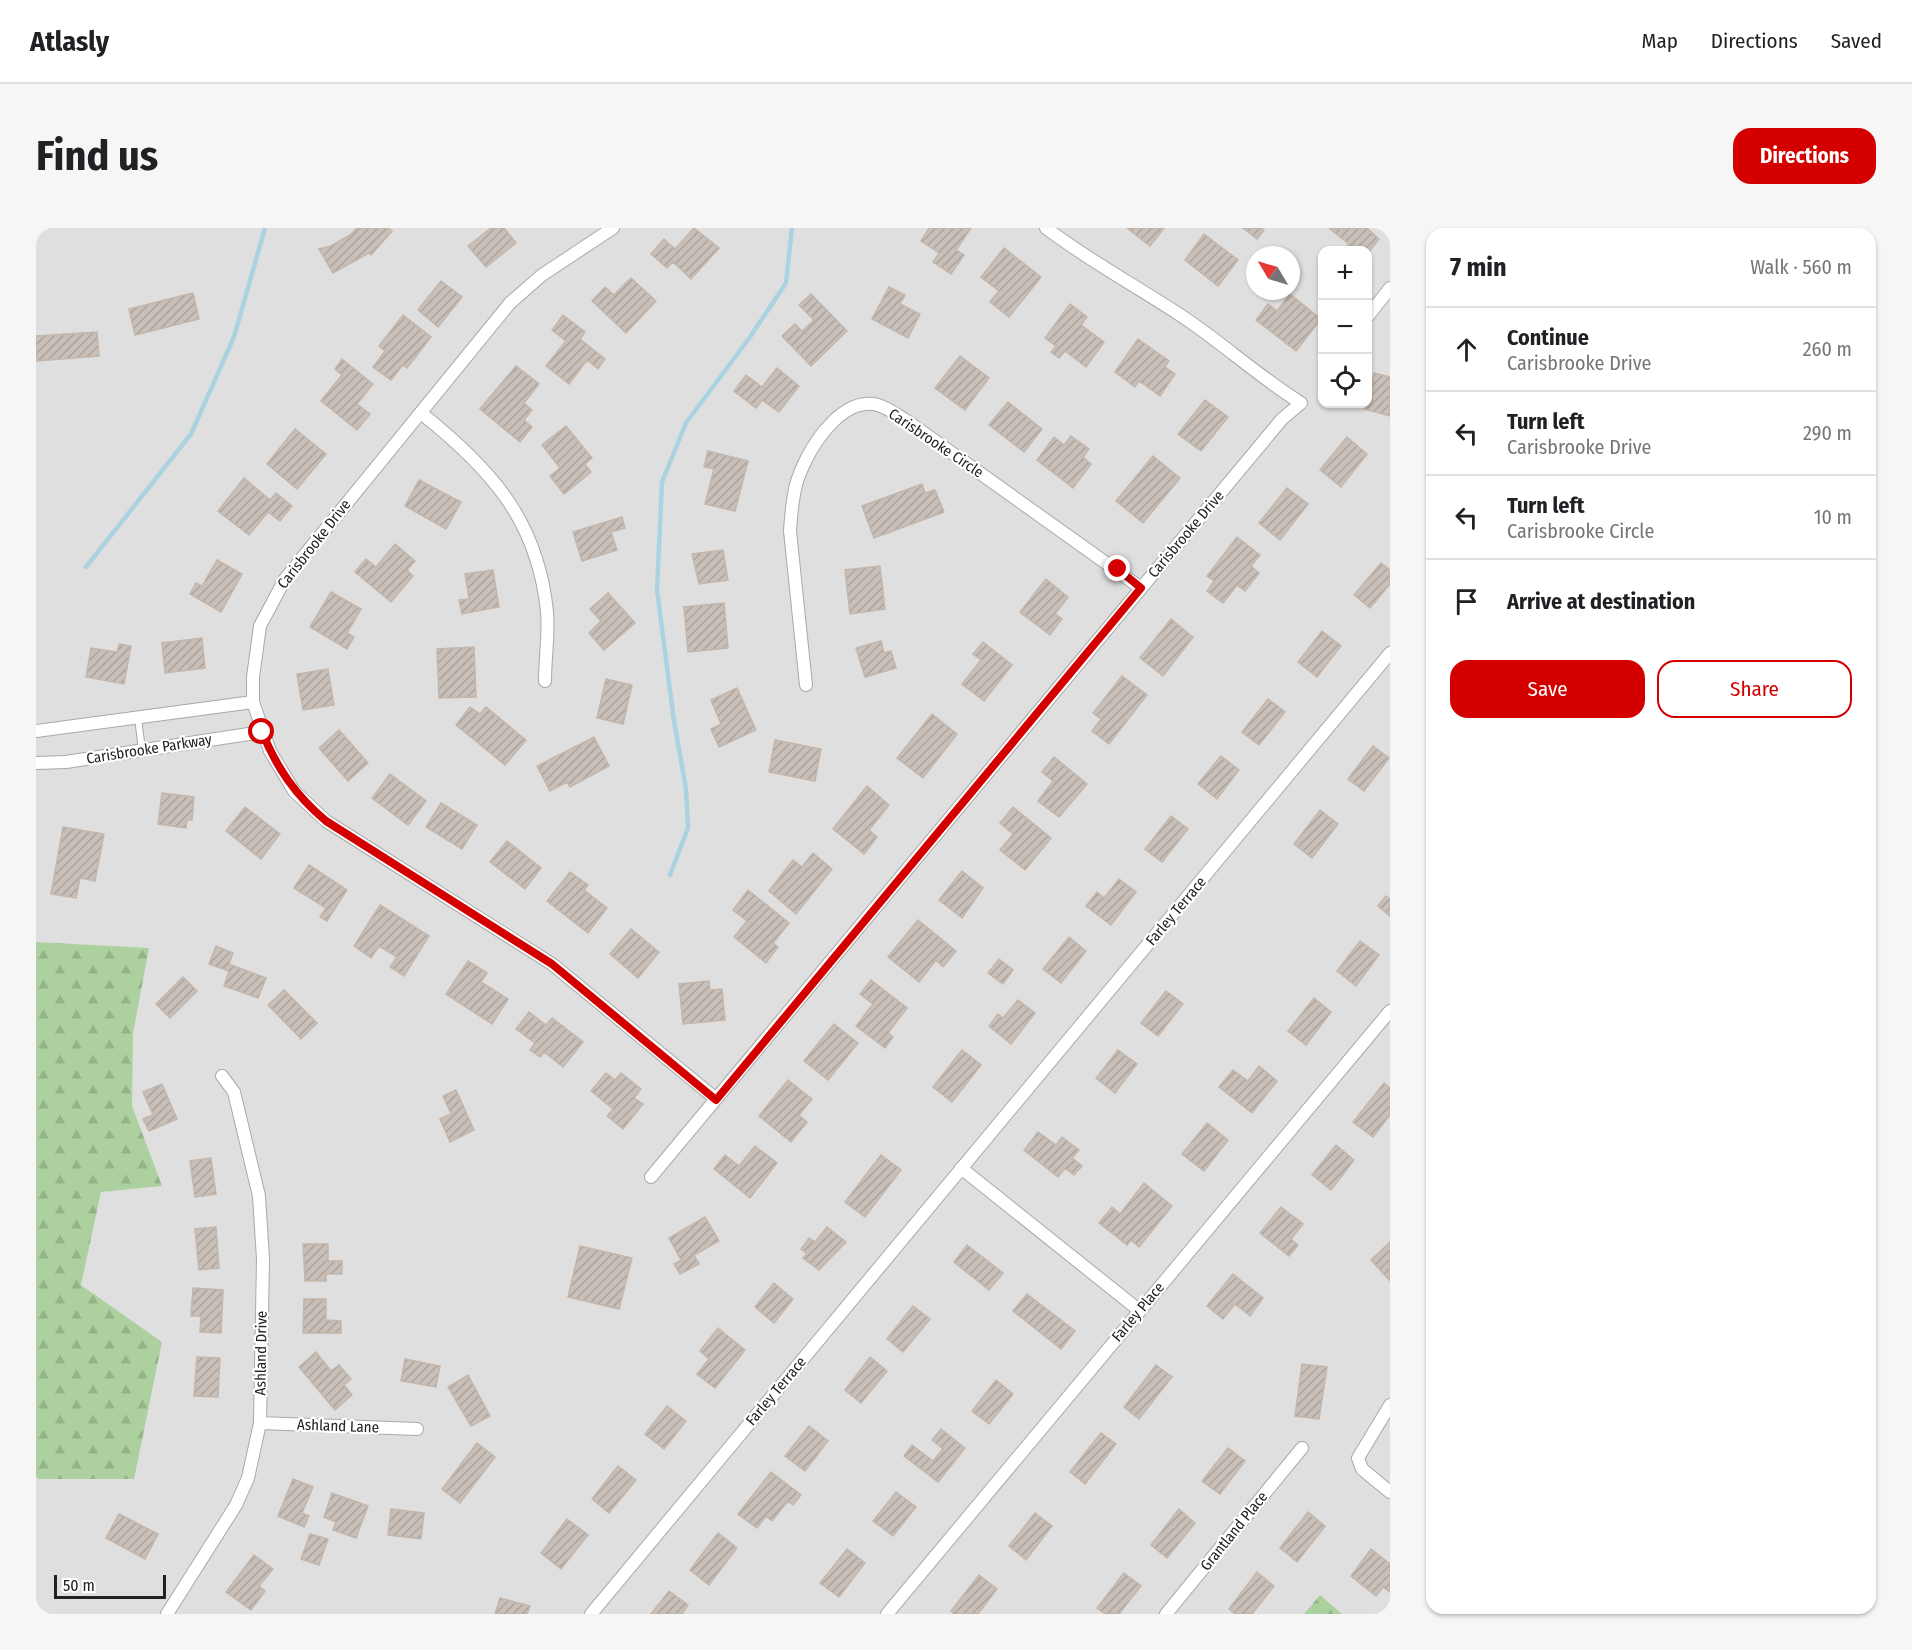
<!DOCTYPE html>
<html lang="en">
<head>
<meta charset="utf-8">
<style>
  body { margin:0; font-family:"Fira Sans Condensed",sans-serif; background:#f6f6f6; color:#202124 }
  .controls { position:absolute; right:18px; top:18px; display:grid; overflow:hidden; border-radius:12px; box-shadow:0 2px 4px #0004 }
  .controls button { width:54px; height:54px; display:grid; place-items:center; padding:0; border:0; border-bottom:2px solid #e0e0e0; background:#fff; color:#202124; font:30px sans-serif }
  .compass { position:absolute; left:1210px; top:18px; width:54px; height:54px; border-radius:50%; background:#fff; box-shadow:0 2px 4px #0004; rotate:308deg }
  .scale { position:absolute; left:18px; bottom:15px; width:112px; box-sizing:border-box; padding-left:6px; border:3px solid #222; border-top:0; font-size:16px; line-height:21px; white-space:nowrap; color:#222; -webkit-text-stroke:4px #fff; paint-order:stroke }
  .stop { position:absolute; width:18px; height:18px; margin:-14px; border:4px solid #d40000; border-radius:50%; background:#fff }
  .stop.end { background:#d40000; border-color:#fff; box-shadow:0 2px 6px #0008 }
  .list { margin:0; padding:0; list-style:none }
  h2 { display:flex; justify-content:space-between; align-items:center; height:78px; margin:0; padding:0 24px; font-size:26px }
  h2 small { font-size:20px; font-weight:400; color:#757577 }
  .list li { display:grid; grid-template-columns:39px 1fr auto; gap:18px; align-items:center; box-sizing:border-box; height:84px; padding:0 24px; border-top:2px solid #e0e0e0 }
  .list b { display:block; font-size:22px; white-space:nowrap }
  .list p { margin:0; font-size:20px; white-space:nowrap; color:#757577 }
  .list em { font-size:20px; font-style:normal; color:#757577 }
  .actions { display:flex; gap:12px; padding:18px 24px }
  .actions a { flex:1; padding:14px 0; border:2px solid #d40000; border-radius:18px; text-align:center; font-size:21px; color:#d40000 }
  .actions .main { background:#d40000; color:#fff }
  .icon { flex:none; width:33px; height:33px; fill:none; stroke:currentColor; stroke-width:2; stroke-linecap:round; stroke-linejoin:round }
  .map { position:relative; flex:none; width:1354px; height:1386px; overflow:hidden; border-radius:18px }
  header { display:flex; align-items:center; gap:36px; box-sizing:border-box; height:84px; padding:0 30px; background:#fff; border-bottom:2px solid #e0e0e0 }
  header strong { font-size:28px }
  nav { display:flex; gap:33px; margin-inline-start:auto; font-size:21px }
  .intro { display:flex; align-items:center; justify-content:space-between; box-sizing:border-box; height:144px; padding:0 36px }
  h1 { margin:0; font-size:42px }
  .button { padding:15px 27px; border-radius:18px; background:#d40000; color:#fff; font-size:21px; font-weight:700 }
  main { display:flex; gap:36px; padding:0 36px }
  aside { flex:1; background:#fff; border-radius:18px; box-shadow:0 2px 4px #0004 }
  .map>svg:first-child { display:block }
</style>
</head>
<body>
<header>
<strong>Atlasly</strong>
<nav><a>Map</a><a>Directions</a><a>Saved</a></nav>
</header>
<div class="intro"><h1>Find us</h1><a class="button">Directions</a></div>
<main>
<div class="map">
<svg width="1354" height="1386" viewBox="0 0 1354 1386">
  <defs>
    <pattern id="forest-firs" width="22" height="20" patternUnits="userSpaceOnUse" patternTransform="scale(1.5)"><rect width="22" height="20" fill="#add19e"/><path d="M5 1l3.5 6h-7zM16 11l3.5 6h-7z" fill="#95b388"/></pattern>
    <pattern id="building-hatch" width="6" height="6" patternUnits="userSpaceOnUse" patternTransform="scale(1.5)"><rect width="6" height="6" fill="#c7bfb8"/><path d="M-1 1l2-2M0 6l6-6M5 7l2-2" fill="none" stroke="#aba49e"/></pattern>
  </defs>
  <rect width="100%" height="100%" fill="#f2efe9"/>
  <path fill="#e0dfdf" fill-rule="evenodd" d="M0,0H1354V1386H0ZM1286,22H1332V176H1286ZM1219,27H1255V63H1219Z"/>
  <path fill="url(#forest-firs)" d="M0,714L113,720L97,805L96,878L126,958L65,964L45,1057L126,1114L98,1251H2L0,1249Z
    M1284,1367L1306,1386H1268Z"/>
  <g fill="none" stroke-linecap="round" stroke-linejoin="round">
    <path stroke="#aad3df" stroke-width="4.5" d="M50,339L155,206L198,109L229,0
      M634,647L652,600L650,561L638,493L621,362L626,254L650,195L714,109L750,55L756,0"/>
  </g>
  <path fill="url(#building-hatch)" stroke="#c4b6ab" stroke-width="1.5" d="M321,0H352L356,3L335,27L333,25L297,45L283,21L295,18L314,7Z
    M455,0H468L480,15L450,39L432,18Z
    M658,0L683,20L655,51L637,34L631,40L615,26L628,11L639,21Z
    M893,0H935L920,22L928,27L915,46L897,34L903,25L885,13Z
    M1091,0H1128L1114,18Z
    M1207,0H1225L1228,2L1221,11Z
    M1331,0L1343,11L1332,25V22H1308L1313,16L1294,1Z
    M1168,6L1202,32L1182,58L1149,32Z
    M968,20L1005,49L973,89L954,74L963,63L945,49Z
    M595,50L620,73L590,105L556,73L569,59L578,67Z
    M405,53L426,69L402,99L382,82Z
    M853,59L869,67L864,76L884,86L872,110L836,91Z
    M157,65L163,91L99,107L93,81Z
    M775,66L811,103L775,138L746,108L759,96L766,103L778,92L763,77Z
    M1254,66L1285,91L1260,123L1220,92L1232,76L1241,83Z
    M1034,76L1051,89L1045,97L1068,114L1050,139L1029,123L1023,130L1015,124L1020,118L1009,110Z
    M367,87L395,109L371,140L367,137L355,152L337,139L349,123L343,118Z
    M527,87L549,104L544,111L569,131L562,141L551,132L533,156L510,138L530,113L516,102Z
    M61,104L63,128L1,133L0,108Z
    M1102,111L1133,133L1129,139L1139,146L1124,168L1103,153L1099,159L1079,144Z
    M924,128L953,150L929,182L899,160Z
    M306,131L337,156L321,176L334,186L321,202L285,173L306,147L299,141Z
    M480,138L503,156L488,175L496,182L488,192L496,199L484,214L444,181Z
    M741,140L763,158L743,184L726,172L720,180L698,163L710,147L726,159Z
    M1338,145L1354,149V188L1328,181L1332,176Z
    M1169,172L1192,189L1165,223L1142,206Z
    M972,174L1006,201L988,224L953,197Z
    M530,198L556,230L549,236L555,244L528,266L514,248L524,240L506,217Z
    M259,201L290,226L261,261L231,236Z
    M1035,208L1053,221L1047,229L1055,236L1037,260L1001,232L1018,209L1028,217Z
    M1311,209L1331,226L1305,259L1284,242Z
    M672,223L712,233L699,283L669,276L678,241L668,239Z
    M1117,228L1144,250L1107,295L1080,273Z
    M208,250L234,272L240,265L256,278L244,293L232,284L213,307L182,283Z
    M383,252L425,274L410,301L369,278Z
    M886,256L889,265L899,262L908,284L838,310L826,278Z
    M1251,260L1272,276L1244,312L1223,295Z
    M586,289L589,300L575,304L581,322L546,333L537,304Z
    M1201,309L1224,327L1215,338L1223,345L1209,363L1201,357L1187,375L1171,363L1178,353L1171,348Z
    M359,316L379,333L371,342L377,348L355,374L319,344L330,331L340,339Z
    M687,322L692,352L663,356L656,326Z
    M181,332L206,346L185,384L154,366L160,355L166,358Z
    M1345,335L1354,342V356L1334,380L1318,367Z
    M844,338L849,381L814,386L809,342Z
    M457,342L463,379L426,386L423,372L433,371L429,346Z
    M1010,351L1032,369L1019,386L1026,391L1014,407L984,384Z
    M295,364L325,381L311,405L318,409L311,421L274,399Z
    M572,365L599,395L568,422L553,405L565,393L554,381Z
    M688,375L692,420L652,424L648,379Z
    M1135,391L1157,409L1127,448L1104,430Z
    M1286,403L1305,418L1281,449L1262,434Z
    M166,410L169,440L129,445L126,415Z
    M845,413L848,425L855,423L860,440L829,449L820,420Z
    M947,414L976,437L948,473L926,456L945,432L937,426Z
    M83,416L95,418L88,456L50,449L55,420L81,424Z
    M438,419L440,469L403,470L401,421Z
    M292,441L298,477L267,482L261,446Z
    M1086,448L1111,467L1073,516L1056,503L1065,491L1057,485Z
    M570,451L596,457L587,496L561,490Z
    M701,460L720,502L683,519L675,501L685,496L675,472Z
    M1232,471L1249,484L1223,517L1206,504Z
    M434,479L444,486L450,479L490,512L469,537L420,497Z
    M896,486L921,506L887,550L861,530Z
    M303,502L332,535L312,553L283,520Z
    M558,509L573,538L534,559L531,554L514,563L501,538Z
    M739,512L785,521L779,553L733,544Z
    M1337,518L1353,530L1328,563L1312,551Z
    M1185,528L1203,542L1181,571L1162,556Z
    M1018,529L1051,556L1023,589L1002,573L1017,553L1006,544Z
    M354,546L390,573L372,597L336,570Z
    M831,558L853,577L833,602L841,609L828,626L797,601Z
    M126,565L158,569L156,592H151L150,600L122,596Z
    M405,575L441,597L426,621L390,599Z
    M209,579L244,606L225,631L190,603Z
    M977,579L1015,610L989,642L964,622L977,606L964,595Z
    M1284,582L1302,596L1276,630L1258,616Z
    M1135,588L1152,601L1126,634L1109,621Z
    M27,599L68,606L59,653L44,650L40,670L15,666Z
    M471,613L505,640L489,661L454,634Z
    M777,625L796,641L760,686L733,663L757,632L766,639Z
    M273,637L311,662L291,693L284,689L290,680L258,660Z
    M926,643L947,660L926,690L903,672Z
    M534,644L552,657L548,662L571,680L552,705L511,673Z
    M1083,651L1100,664L1075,697L1050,678L1061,664L1068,670Z
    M712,662L753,695L737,715L742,719L730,735L698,709L711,693L697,682Z
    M1350,668L1354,671V688L1342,678Z
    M344,677L393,708L368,748L354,739L361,729L343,718L335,730L318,718Z
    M882,692L920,723L907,739L900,732L883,754L852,729Z
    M595,701L623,724L602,750L574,726Z
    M1033,709L1050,723L1025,755L1007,741Z
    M1324,713L1343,727L1320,758L1301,743Z
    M180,718L197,725L193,736L230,750L222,770L188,758L193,743L173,736Z
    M963,731L977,742L967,756L952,745Z
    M432,733L451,745L445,754L472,771L456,796L410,766Z
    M147,749L161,763L134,790L120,776Z
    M835,752L871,780L852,805L857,809L849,820L820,798L837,776L824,766Z
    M673,753L674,762L686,761L689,792L647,796L643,756Z
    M248,762L281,795L265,811L232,777Z
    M1130,763L1147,776L1122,808L1105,795Z
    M1278,770L1295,784L1270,817L1252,803Z
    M982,772L999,785L975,816L953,798L962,786L967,790Z
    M493,784L510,797L516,790L547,814L527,839L508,824L504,829L494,822L499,815L480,801Z
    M798,796L822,815L792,852L768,833Z
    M926,822L945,837L916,874L897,859Z
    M1082,822L1101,836L1079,865L1060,850Z
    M1223,838L1241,853L1216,885L1183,859L1197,842L1212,853Z
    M570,845L579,852L585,845L605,861L598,870L607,876L587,901L571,888L577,881L555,863Z
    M752,852L776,871L763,887L771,894L755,914L723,888Z
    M1348,855L1354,860V887L1337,909L1317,894Z
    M126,856L141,891L113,903L107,891L117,887L107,864Z
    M420,862L438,902L414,914L404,891L415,886L407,868Z
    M1171,895L1192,912L1168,943L1146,926Z
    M1002,904L1020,917L1026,909L1043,922L1036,930L1046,938L1038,947L1029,940L1022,949L988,922Z
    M1300,917L1318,932L1295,962L1276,947Z
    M719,918L741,935L714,970L678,941L689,927L703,938Z
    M845,927L865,942L829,989L809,974Z
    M175,930L180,966L159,969L154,933Z
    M1108,955L1136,978L1103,1019L1095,1012L1091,1017L1063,995L1076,979L1084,986Z
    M1245,979L1267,996L1255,1011L1262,1017L1253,1028L1224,1005Z
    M669,989L683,1013L658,1027L663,1036L644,1046L638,1036L645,1032L633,1010Z
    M180,999L183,1040L163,1042L159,1001Z
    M791,999L810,1014L783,1042L767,1030L771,1026L765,1021L773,1010L779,1014Z
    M1354,1014V1053L1335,1032Z
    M267,1016H292V1033H306V1046H290V1053H269Z
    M931,1017L967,1045L953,1062L918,1034Z
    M544,1018L596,1030L583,1081L532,1069Z
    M1197,1046L1227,1070L1214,1088L1199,1076L1187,1091L1171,1078Z
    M738,1055L757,1071L738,1095L719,1079Z
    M157,1060L187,1062L185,1105L164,1104L165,1088H155Z
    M991,1066L1039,1103L1025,1121L977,1083Z
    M268,1071H290V1092L305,1093V1105H267Z
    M877,1078L894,1091L867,1124L851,1111Z
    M682,1100L709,1122L679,1160L661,1146L673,1131L664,1123Z
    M280,1124L295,1143L303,1137L315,1151L308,1157L316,1167L299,1182L263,1139Z
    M161,1129L184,1130L182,1169L158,1168Z
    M834,1129L851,1143L825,1175L809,1162Z
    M369,1131L404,1138L400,1159L365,1153Z
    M1266,1136L1291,1139L1283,1191L1259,1188Z
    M1120,1137L1136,1149L1103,1191L1088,1179Z
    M432,1147L454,1188L435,1198L412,1159Z
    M960,1152L977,1166L953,1196L936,1183Z
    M631,1178L650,1193L628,1221L609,1206Z
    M773,1198L792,1213L769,1243L749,1228Z
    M905,1201L929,1220L902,1254L868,1228L876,1217L897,1233L907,1221L896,1212Z
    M1065,1205L1080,1216L1049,1256L1034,1244Z
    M441,1215L459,1229L424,1275L406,1261Z
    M1192,1220L1209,1233L1184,1266L1166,1253Z
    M582,1238L600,1252L573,1285L556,1271Z
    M735,1244L765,1267L757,1277L752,1273L736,1293L730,1288L721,1300L702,1286Z
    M257,1251L277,1259L266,1285L273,1288L268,1299L242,1288Z
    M860,1264L880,1279L857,1308L837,1293Z
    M296,1265L332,1278L320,1310L297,1302L300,1294L288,1289Z
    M355,1281L388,1285L385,1311L352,1307Z
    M1143,1281L1159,1295L1131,1330L1115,1317Z
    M1272,1284L1289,1298L1261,1334L1244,1320Z
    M999,1285L1016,1298L990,1332L973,1318Z
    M83,1286L122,1306L109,1331L70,1310Z
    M531,1291L552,1307L525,1341L505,1325Z
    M682,1305L701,1320L673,1357L654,1342Z
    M274,1306L292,1311L283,1337L265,1331Z
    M811,1321L829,1335L803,1369L784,1355Z
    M1335,1321L1354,1336V1364L1347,1359L1340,1368L1315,1348Z
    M218,1327L237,1341L223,1358L229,1363L215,1382L190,1364Z
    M1221,1344L1238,1358L1216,1386H1199L1193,1381Z
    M1088,1345L1105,1358L1083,1386H1069L1061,1380Z
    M943,1347L961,1361L942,1386H918L915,1383Z
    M633,1363L652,1377L646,1386H615Z
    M464,1370L494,1378L491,1386H459Z"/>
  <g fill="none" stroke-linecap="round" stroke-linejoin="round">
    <g stroke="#a9a9a9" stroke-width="8">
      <path id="lane" d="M102,490L106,522"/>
    </g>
    <g stroke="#a9a9a9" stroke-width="14">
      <path id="street" d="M577,0L506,47L474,75L249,351L224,398L217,449V474L234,523L258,563L290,593L516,736L680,871
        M1332,88L1354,60
        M385,185C454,240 502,292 511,384C513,406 509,430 509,453
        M770,457L754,303C755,287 756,273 760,257C768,227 801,171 838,176C850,178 861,187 871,193L1105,360
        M0,503L217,474
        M0,535L30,534L226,504
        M925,940L1104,1083
        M615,949L1246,191L1265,175C1226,151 1191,119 1153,93C1106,61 1056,35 1010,0
        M1354,1177L1322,1230L1326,1241L1354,1264
        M224,1195L381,1201
        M131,1386L200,1277L212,1250L224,1195L227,1031L223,968L198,864L186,848
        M555,1386L1354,425
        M851,1386L1354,783
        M1130,1386L1266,1220"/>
    </g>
    <use href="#lane" stroke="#fff" stroke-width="6"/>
    <use href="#street" stroke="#fff" stroke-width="12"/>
  </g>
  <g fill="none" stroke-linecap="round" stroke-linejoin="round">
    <path stroke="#d40000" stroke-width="8" d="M226,504C241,540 259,567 290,593L516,736L680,872L1105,360L1082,341"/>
  </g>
  <g text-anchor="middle" stroke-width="4.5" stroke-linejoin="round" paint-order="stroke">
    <g font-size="15" fill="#222" stroke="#fff">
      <text transform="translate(900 215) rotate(34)" y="5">Carisbrooke Circle</text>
      <text transform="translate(1150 306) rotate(-50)" y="5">Carisbrooke Drive</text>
      <text transform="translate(278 316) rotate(-52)" y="5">Carisbrooke Drive</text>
      <text transform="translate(113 521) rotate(-9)" y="5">Carisbrooke Parkway</text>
      <text transform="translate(1140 683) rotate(-50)" y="5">Farley Terrace</text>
      <text transform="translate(1102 1084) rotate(-50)" y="5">Farley Place</text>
      <text transform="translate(225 1125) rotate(-89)" y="5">Ashland Drive</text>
      <text transform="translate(740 1163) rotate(-50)" y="5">Farley Terrace</text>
      <text transform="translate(302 1198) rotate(2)" y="5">Ashland Lane</text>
      <text transform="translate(1198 1303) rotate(-51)" y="5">Grantland Place</text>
    </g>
  </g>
</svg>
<div class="controls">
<button>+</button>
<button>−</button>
<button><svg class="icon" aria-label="locate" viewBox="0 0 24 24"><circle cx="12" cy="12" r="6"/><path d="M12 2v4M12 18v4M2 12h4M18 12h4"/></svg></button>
</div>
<svg class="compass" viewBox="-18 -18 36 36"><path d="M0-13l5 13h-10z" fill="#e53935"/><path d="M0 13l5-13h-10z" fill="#757577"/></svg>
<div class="scale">50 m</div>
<div class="stop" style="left:226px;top:504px"></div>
<div class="stop end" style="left:1082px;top:341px"></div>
</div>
<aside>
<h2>7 min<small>Walk · 560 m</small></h2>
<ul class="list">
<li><svg class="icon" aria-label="ahead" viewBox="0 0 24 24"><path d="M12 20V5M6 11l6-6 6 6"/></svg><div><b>Continue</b><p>Carisbrooke Drive</p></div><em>260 m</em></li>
<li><svg class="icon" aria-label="left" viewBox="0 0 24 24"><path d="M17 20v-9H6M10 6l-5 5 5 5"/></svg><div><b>Turn left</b><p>Carisbrooke Drive</p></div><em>290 m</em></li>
<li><svg class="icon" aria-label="left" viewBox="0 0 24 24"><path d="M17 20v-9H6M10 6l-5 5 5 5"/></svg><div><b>Turn left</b><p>Carisbrooke Circle</p></div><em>10 m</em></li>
<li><svg class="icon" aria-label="arrive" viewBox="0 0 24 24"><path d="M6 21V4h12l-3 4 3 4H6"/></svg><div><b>Arrive at destination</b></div></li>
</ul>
<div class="actions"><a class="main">Save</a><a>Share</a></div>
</aside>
</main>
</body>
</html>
